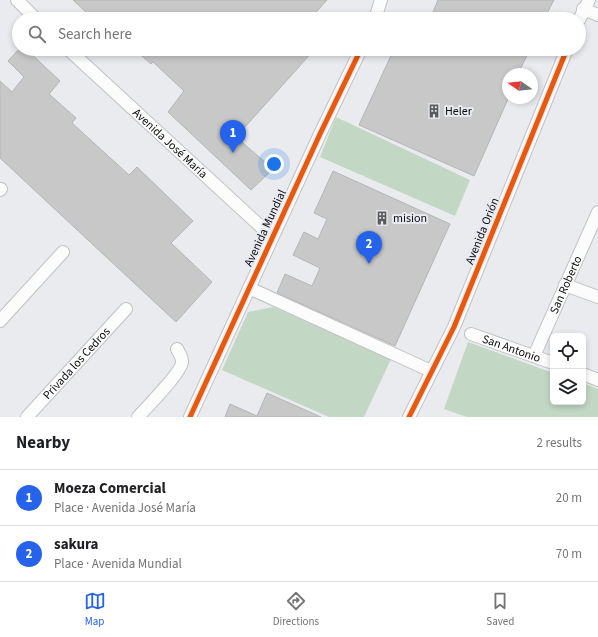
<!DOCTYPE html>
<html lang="en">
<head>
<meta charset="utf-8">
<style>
  body { margin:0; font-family:"Source Sans 3",sans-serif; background:#f2f2f2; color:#202124 }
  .controls { position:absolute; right:12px; bottom:12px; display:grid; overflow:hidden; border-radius:6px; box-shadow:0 2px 6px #0003 }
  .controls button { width:36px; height:36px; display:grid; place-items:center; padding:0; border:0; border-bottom:1px solid #e0e0e0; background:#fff; color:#202124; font:20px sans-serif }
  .compass { position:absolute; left:502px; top:68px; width:36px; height:36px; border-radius:50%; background:#fff; box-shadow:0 2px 6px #0003; rotate:284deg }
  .you { position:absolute; left:274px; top:164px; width:14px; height:14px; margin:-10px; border:3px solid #fff; border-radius:50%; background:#1a73e8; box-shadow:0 0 0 6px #1a73e833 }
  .badge { display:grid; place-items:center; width:26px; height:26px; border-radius:50%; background:#2563eb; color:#fff; font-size:13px; font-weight:700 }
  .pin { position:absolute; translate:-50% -33px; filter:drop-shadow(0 1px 2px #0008) }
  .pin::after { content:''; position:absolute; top:21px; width:14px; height:12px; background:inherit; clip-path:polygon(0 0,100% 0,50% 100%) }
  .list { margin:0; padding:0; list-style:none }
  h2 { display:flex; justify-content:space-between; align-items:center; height:52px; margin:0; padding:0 16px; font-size:17px }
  h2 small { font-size:13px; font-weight:400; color:#757577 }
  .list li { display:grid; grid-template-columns:26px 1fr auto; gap:12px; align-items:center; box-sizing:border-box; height:56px; padding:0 16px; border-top:1px solid #e0e0e0 }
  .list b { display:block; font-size:15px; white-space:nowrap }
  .list p { margin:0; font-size:13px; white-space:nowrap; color:#757577 }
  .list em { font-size:13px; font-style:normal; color:#757577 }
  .icon { flex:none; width:22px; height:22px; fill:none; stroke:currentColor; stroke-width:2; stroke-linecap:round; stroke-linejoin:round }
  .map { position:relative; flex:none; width:598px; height:417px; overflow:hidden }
  .search { position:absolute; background:#fff; box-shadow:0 2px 6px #0003; left:12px; right:12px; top:12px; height:44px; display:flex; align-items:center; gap:10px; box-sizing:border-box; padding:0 14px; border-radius:22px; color:#757577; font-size:15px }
  .sheet { height:164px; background:#fff }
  nav { display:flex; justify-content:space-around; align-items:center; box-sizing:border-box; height:56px; border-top:1px solid #e0e0e0; background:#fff; font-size:11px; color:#757577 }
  nav a { display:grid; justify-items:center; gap:2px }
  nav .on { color:#2563eb }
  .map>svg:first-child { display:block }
</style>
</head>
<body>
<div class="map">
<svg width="598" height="417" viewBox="0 0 598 417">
  <rect width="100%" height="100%" fill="#eaebef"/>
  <path fill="#c2d8c5" d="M336,117L470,180L455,216L320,157Z
    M273,307L391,359L364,417H329L222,370L248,312Z
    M468,342L553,373V402H583V383L598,389V417H467L444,409Z"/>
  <path fill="#c8c8c9" stroke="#b5b5b6" d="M73,0H327L310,19H82L87,13Z
    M438,0H554L544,19H430Z
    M19,49H26L60,81L49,94L76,118L72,123L129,175L137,167L193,221L171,243L212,282L176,322L0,158V81L12,92L24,77L8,61Z
    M134,49H315L236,137L273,169L251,190L168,112L184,91L153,62L151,64Z
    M394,49H530L518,74H508V99L474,176L359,125Z
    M333,171L450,224L395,346L277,293L285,274L312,286L320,268L293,255L304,232L318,239L327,219L314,213Z
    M267,393L321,417H225L230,404L257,416Z"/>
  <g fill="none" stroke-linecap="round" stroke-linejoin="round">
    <g stroke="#c0c1c4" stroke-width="14">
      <g id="street">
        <path d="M17,0L36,19"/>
        <path d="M583,9L598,15"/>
        <path d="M375,19L381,0"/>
        <path d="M579,20L589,0"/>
        <path id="s1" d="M68,49L272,237"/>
        <path d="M0,190L1,189"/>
        <path d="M565,285L598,297"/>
        <path d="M249,288L431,371"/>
        <path d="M0,321L63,252"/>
        <path id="s2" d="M471,334L553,363"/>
        <path id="s3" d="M534,356L598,212"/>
        <path d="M583,374L598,380"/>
        <path id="s4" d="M27,417L126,309"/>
        <path d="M138,417C146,408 183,371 182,361C182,357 179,353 177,349"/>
        <path d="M190,417L320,134L361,49"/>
        <path d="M409,417L454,327L567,49"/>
      </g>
    </g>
    <use href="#street" stroke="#fcfcfd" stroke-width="12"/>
    <g stroke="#e9eaf0" stroke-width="8">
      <path id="cycleway" d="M190,417L320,134L361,49
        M409,417L454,327L567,49"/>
    </g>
    <use href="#cycleway" stroke="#e8590c" stroke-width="5"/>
  </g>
  <defs>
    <g id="building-bare" transform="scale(1.08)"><path d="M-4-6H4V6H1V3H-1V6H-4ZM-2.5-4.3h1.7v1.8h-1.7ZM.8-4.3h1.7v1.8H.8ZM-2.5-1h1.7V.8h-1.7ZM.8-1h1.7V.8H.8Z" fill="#5a5b5d" stroke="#e9eaf0" stroke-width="2.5" paint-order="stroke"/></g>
  </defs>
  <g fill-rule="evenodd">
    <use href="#building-bare" x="434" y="111"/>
    <use href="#building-bare" x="382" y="218"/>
  </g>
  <g text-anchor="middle" stroke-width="4" stroke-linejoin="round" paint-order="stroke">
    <g font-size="12" fill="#0d0d0f" stroke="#e9eaf0" text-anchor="start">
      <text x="445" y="115">Heler</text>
      <text x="393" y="222">mision</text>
    </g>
    <g font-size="12" fill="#0d0d0f" stroke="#e9eaf0">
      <text dy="4" stroke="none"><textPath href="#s1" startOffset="139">Avenida José María</textPath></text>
      <text transform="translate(265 228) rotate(-65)" y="4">Avenida Mundial</text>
      <text transform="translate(482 231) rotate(-68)" y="4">Avenida Orión</text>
      <text dy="4" stroke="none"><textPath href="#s3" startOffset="78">San Roberto</textPath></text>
      <text dy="4" stroke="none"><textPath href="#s2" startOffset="43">San Antonio</textPath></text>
      <text dy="4" stroke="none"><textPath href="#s4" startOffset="73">Privada los Cedros</textPath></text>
    </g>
  </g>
</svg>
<div class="controls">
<button><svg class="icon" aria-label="locate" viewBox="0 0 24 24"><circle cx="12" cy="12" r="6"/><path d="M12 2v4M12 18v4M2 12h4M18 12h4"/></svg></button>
<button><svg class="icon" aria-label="layers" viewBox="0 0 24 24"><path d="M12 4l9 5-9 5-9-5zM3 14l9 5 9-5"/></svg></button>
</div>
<svg class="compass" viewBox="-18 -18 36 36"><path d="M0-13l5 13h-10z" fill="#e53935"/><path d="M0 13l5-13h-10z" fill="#757577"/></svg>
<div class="you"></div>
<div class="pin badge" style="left:233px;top:153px">1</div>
<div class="pin badge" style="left:369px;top:264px">2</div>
<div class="search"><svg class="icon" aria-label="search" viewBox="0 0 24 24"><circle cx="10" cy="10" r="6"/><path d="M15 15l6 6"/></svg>Search here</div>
</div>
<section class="sheet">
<h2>Nearby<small>2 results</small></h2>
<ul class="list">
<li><span class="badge">1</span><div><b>Moeza Comercial</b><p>Place · Avenida José María</p></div><em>20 m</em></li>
<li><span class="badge">2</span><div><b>sakura</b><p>Place · Avenida Mundial</p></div><em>70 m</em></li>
</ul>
</section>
<nav>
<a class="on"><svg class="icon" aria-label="map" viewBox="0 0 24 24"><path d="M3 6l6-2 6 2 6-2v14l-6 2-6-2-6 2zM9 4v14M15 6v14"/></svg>Map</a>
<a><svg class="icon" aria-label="directions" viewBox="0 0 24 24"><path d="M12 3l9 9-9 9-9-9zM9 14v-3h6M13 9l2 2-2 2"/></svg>Directions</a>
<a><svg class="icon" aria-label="saved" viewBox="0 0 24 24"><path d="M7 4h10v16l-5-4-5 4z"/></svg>Saved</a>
</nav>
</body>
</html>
